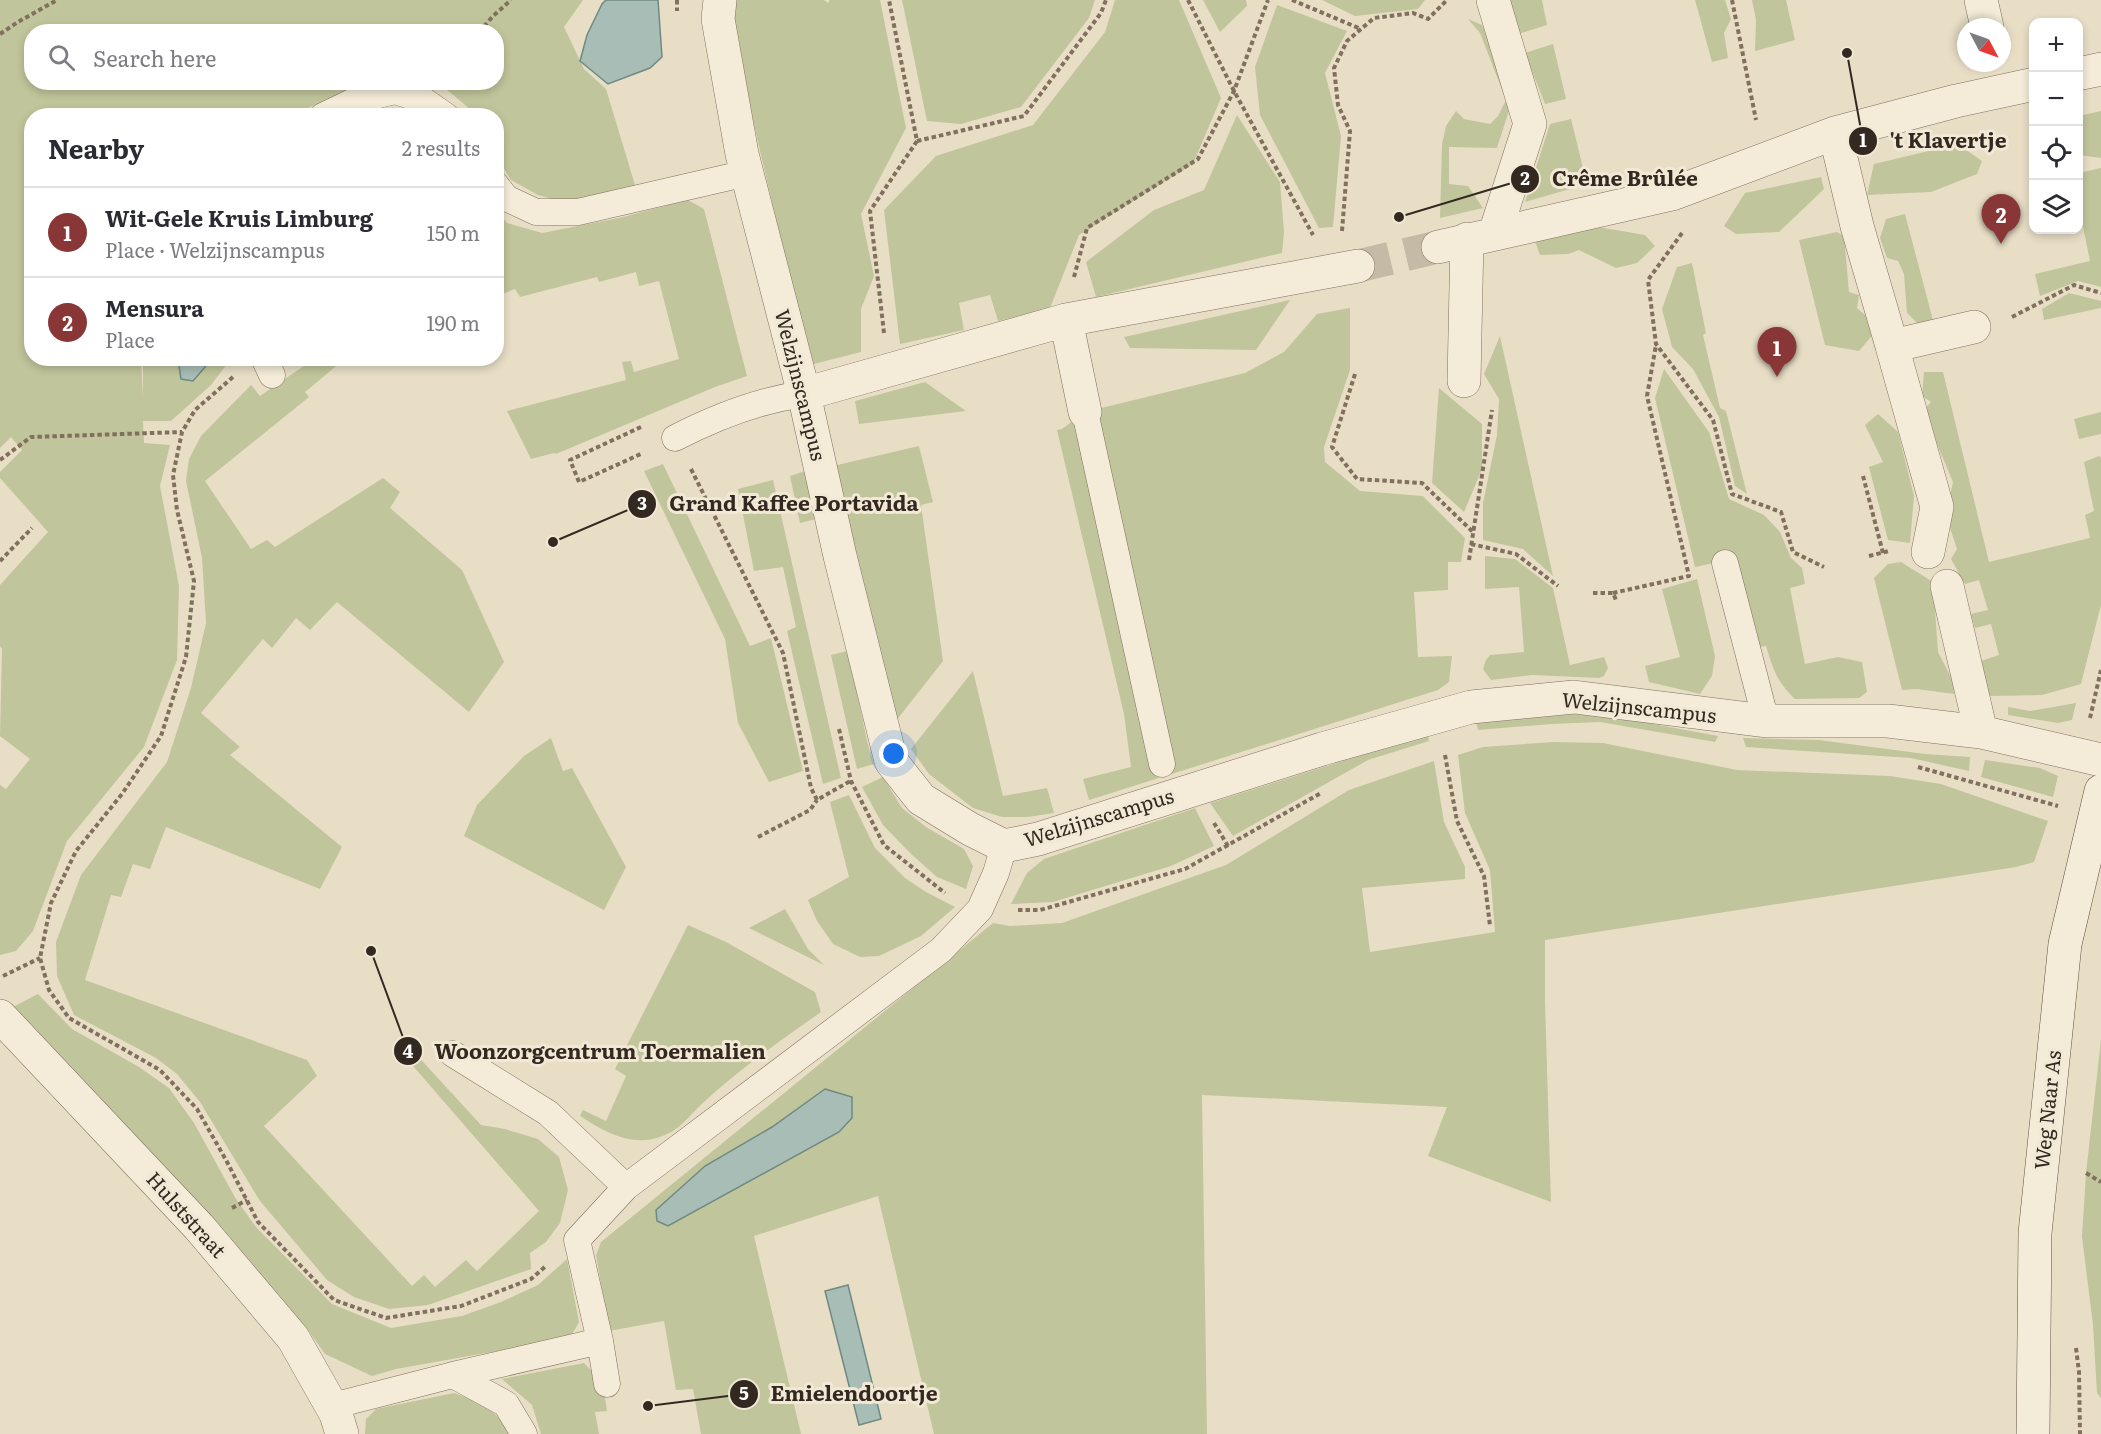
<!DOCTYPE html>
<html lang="en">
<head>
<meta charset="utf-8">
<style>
  body { margin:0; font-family:Literata,serif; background:#f2f2f3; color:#2b2b33 }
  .controls { position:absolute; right:18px; top:18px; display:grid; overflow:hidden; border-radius:12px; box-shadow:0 3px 9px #0003 }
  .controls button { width:54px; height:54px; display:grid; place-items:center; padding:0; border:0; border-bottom:2px solid #e1e1e2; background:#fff; color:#2b2b33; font:30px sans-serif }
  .compass { position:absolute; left:1957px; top:18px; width:54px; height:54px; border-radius:50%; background:#fff; box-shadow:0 3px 9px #0003; rotate:131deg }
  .you { position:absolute; left:894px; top:754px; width:21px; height:21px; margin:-15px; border:4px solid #fff; border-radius:50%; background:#1a73e8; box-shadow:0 0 0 9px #1a73e833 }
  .badge { display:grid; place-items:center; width:39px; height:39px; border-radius:50%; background:#893637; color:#fff; font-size:20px; font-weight:700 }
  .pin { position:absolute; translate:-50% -50px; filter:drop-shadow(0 2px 3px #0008) }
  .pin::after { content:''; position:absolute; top:32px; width:21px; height:18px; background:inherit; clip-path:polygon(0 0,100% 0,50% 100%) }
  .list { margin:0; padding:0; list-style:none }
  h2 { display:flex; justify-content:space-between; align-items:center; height:78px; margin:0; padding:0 24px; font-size:26px }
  h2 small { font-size:20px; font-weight:400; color:#7c7c81 }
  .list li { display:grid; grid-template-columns:39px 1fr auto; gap:18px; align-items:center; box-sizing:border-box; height:90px; padding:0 24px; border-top:2px solid #e1e1e2 }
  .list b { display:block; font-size:22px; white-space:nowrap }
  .list p { margin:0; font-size:20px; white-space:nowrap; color:#7c7c81 }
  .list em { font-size:20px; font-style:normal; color:#7c7c81 }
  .icon { flex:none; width:33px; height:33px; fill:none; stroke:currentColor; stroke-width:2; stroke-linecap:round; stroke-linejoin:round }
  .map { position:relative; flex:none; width:2101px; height:1434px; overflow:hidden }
  .search { position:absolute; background:#fff; box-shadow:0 3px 9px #0003; left:24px; top:24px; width:480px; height:66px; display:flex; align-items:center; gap:15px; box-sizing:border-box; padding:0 21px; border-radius:24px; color:#7c7c81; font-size:22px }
  .panel { position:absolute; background:#fff; box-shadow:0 3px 9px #0003; left:24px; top:108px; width:480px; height:258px; border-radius:24px }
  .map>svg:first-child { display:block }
</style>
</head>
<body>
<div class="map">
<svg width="2101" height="1434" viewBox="0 0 2101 1434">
  <rect width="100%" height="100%" fill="#e8dec6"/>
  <path fill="#c1c59b" d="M0,0H583L564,27L584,69L606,89L635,185L609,193L562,202L538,195L511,180L497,157L496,116L473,115L471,110L439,83L496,82V32H32V82L374,83L289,115L32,116V358L141,359L143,398V359H231L211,385L171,421H143L144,443L170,445L160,486L179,586L177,660L144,747L67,841L33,931L16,951L0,955V785L6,789L30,759L0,736L2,649L0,646V585L48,532L0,478V472L22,450L11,437L0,448Z
    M732,0H824L828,3L830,0H880L906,128L861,214L874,276L861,309V352L810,365L741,69Z
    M902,0H1095L1089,18L1021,107L961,124L927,121Z
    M1115,0H1179L1221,98L1193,164L1079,235L1050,308L998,321L990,295L959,303L964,330L900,344L884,210L936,156L1033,125L1105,32Z
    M1203,0H1246L1247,6L1220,32Z
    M1322,0H1425L1418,9L1355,16Z
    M1507,0H1542L1547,25L1518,34Z
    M1695,0H1725L1731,19L1724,33L1728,58L1712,62Z
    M1752,0H1786L1795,40L1755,51L1756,20Z
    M1277,5L1347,31L1325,73L1341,136L1333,227L1319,228L1260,115L1255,67Z
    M1468,19L1482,25L1513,98L1497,148L1449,147V184L1468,186L1483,208L1440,218L1442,144L1446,126L1456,111L1464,119L1490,124L1498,116L1506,100L1480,33Z
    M1553,44L1566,99L1545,104L1525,53Z
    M2101,111V158L2079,155V116Z
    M1237,115L1280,182L1284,232L1282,253L1096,297L1086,262L1154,210L1204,190Z
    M1571,119L1587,184L1525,202L1550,124Z
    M1958,144L1982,161L1977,174L1931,192L1867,195L1874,164Z
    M2101,168V287L2078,281L2040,296L2035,274L2090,261L2079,207V173Z
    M1821,177L1824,189L1779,232L1736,234L1724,226L1745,193Z
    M688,200L704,209L747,376L715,387L556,454L554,453L531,459L507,411L626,380L622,362L631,361L634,372L679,359L659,281L639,286L636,272L599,282L597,277L520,297L515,289L497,296V211L507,223L542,233L619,218Z
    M1905,214L1935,328L1924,330L1907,313L1904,274L1898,261L1887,258L1880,238L1886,219Z
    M1598,227L1645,235L1655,246L1637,263L1616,268L1579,250L1568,254L1540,255L1535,241Z
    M1837,232L1844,236L1849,292L1859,295L1857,308L1871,320L1875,332L1859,351L1825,345L1799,240Z
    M1692,263L1706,333L1703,335L1720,408L1726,411L1747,494L1735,486L1719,417L1693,369L1672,347L1662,309L1677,267Z
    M2069,293L2101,301V308L2044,320L2042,309Z
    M1290,300L1256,350L1130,348L1124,337Z
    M1350,308V370L1324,447L1325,462L1360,491L1423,496L1465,538L1461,562H1448V590L1414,592L1418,657L1452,656L1449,682L1438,690L1089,800L1083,779L1131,767L1124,714L1057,430L1062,429L1085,412L1245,373L1284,352L1317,314Z
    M1500,336L1553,576L1523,549L1483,540V503L1497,435L1499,399L1484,374Z
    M314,359H339L341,362L305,392L309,397L205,481L251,549L267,540L275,547L383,478L400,492L390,508L462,570L504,662L469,712L337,602L310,630L296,618L272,648L263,639L201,713L240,747L230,755L342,847L320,889L166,827L150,869L133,864L121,897L111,895L85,980L307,1060L317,1076L264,1126L412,1286L424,1275L435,1287L466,1260L477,1271L539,1211L406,1058L413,1051L481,1125L505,1129L538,1139L559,1157L568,1190L560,1223L546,1242L530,1253L531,1269L428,1305L389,1309L354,1297L327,1280L260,1201L200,1102L177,1074L156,1058L74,1015L57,976L56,942L81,875L167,762L191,688L206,623L202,558L186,481L189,459L201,436L251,385L260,396Z
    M1664,369L1709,432L1729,499L1764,515L1780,532L1791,558L1802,568L1805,584L1790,588L1805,664L1838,657L1862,662L1867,692L1859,698L1795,699C1777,682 1773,669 1766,646L1758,647L1737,558L1695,567L1655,398Z
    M1924,372H1943L1989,562L2090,538L2085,515L2094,511L2084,462L2099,456L2101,458V605L2081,684L2042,695L1986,696L1981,661L1999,655L1991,624L1975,628L1971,614L1988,610L1979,580L1965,584L1951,559L1957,549L1946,516L1953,482L1923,411L1931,402L1922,396Z
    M925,382L966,411L859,424L855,401Z
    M1439,388L1482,424V469L1464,512L1432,483Z
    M2101,412V434L2079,439L2074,419Z
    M1878,414L1898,432L1914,496L1910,543L1888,540L1869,467L1883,462L1865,425Z
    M919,446L933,502L921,505L943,661L892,726L833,466Z
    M663,464L750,646L771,638L803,771L769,782L738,723L725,639L644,471Z
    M808,470L820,518L800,523L790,476Z
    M773,480L841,778L823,784L787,631L796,627L783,567L754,571L738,489Z
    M1485,556L1515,559L1553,588L1570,665L1604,657L1608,668L1604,676L1599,678L1532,675L1491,680L1483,669L1486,660L1490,655L1524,652L1519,587L1485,589Z
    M1901,562L1933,582L1938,652L1953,681L1954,694L1917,689L1902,690L1874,578L1888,564Z
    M1697,579L1715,656L1712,676L1700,694L1649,682L1645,666L1680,657L1662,589Z
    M848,651L867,741L874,764L857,769L831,655Z
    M973,671L1003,796L1047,788L1054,813L1028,817H1002L973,808L929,774L911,749Z
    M2076,703L2072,720L2058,723L2008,715V707L2030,711Z
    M1574,714L1615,717L1718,736L1715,742L1600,722L1551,724L1478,730L1476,722L1517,717Z
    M1428,734L1429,741L1368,760L1233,836L1210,803Z
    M551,738L563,771L572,768L626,867L604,910L464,836L477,805L524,756Z
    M1743,738L1819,740L1925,754L1970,757L1969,771L1911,758L1746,747Z
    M1553,742L1603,743L1737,770L1890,776L1941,784L2048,821L2034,862L2016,867L1545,940V1001L1551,1202L1428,1156L1447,1107L1202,1095L1207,1434H934L878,1196L754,1236L801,1434H701L693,1389L676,1390L664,1321L609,1331L596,1255L601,1242L993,923L1010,926L1062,923L1226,865L1349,790L1434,761L1444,822L1465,867V879L1362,888L1370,952L1495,932L1490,870L1465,813L1458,755L1483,747Z
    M1985,760L2040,768L2058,776L2053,797L1981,777Z
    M883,777L902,808L926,827L964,849L973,866L966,889L937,877L911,854L883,825L862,787Z
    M849,795L875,848L905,878L926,892L955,907L921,936L879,956L860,957L833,944L817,921L808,900L849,877L830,802Z
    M1195,808L1214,846L1171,866L1053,902L1011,904L1027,873L1044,859Z
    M785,909L808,949L824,965L749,928Z
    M688,925L726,942L815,992L821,1012C781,1040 740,1069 704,1102C687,1117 681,1131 657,1138C629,1146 603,1131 580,1116L583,1110L606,1121L626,1076L615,1069Z
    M38,994L72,1029L139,1067L169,1088L194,1123L236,1199L256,1227L332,1304L391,1328L462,1316L501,1302L538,1285L567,1259L579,1322L570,1338L396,1369L372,1376L325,1354L305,1326L146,1150L11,1008Z
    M2101,1040V1398L2097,1393L2093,1325L2082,1237L2086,1173Z
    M584,1363L594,1373L597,1393L604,1392L607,1411L595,1412L599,1434H541L532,1405L502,1379Z
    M454,1393C480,1402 496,1410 512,1434H365L366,1419L376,1409Z"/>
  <path fill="#a7bdb6" stroke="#6f8a83" stroke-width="1.5" d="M606,0H658L662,57L650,68L608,84L580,61L587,35L602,4Z
    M178,359H177H212L193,381L181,379Z
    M825,1089L852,1097V1118L839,1132L668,1226L657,1221L656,1210L705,1166L772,1127Z
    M848,1285L881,1419L859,1425L825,1291Z"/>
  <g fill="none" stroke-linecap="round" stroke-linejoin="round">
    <path stroke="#c4baa5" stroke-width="33" stroke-dasharray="33 16" stroke-linecap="butt" d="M1358,266L1438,247"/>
    <g stroke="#81705e" stroke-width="27">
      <path id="lane" d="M323,116L354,101L395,91L423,100L446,116
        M496,185L506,198L536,212H578L747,173
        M264,358L272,375
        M1085,412L1162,764
        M675,438C716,417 759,400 804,394
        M1725,563L1766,721
        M453,1054L548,1113L626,1187
        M600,1341L607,1384
        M453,1375L600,1341L577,1240L626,1187L941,950L980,909L996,873L1004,846
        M332,1406L453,1375L506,1404L524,1434"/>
    </g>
    <g stroke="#81705e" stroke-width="34">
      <path id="street" d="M720,0L718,19L742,154L804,394L840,556L891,761L921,799L970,829L1004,846L1038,839L1322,749L1471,707L1574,697L1766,721H1888L1981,732L2101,760
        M1493,0L1530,124L1495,233
        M1981,0L1987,27
        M2078,74L2101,69
        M1835,133L1857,226L1892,346L1974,327
        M1438,247L1672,194L1835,133L1956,101L2034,84
        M1066,320L1085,412
        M1892,346L1937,507L1928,552
        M1464,381L1467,239
        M804,394L1066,320L1358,266
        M1947,586L1981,732
        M0,1016L199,1227L293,1338L336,1414L342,1434"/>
    </g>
    <g stroke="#635241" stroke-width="34">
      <path id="secondary" d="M2033,1434L2035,1233L2065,944L2101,791"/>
    </g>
    <path stroke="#81705e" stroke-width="4" stroke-dasharray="4.5 3" stroke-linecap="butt" d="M677,0V11
      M1188,0L1234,91L1313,235
      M1292,0L1361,29
      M1732,0L1756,120
      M479,32L493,16L511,0
      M0,34L18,22L57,0
      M917,141L1024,116L1101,13L1106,0
      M1342,231L1350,131L1338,105L1334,68L1347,41L1374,18L1413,13L1428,19L1447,0
      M1682,233L1648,280L1656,344L1713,420L1732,494L1781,512L1793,552L1824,567
      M1074,277L1087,228L1198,159L1234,91L1268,0
      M2012,317L2074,285L2101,293
      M884,333L870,211L917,141L889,0
      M1355,374L1332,447L1357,479L1422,483L1473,532
      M233,377L195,410L182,432L173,475L177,510L194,581L186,657L161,736L122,794L76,851L51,903L40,958L49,990L69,1018L160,1070L197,1109L226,1160L258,1222L334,1300L386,1318L461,1306L531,1279L546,1266
      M641,427L570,460L579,482L643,453
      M0,460L31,437L182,432
      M691,469L783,653L811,788L817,800L852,780
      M1863,476L1883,553
      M1471,544L1516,554L1558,586
      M1869,556L1889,551
      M1469,560L1492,410
      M0,561L32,528
      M1593,593H1613L1616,600
      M1613,593L1689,576L1647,396L1656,345
      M2090,718L2101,670
      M839,729L851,781L884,845L945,893
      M1445,755L1457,821L1484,876L1490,926
      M1918,767L2058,806
      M1214,823L1228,846
      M758,837L810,810L817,800
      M1018,910H1040L1185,869L1321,793
      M3,976L40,958
      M2086,1173L2101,1182
      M232,1208L247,1200
      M2076,1348L2079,1372L2080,1434"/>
    <use href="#lane" stroke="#f4ebd8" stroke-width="26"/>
    <use href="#street" stroke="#f4ebd8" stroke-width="33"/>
    <use href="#secondary" stroke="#f4ebd8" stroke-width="33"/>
  </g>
  <g text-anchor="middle" stroke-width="6" stroke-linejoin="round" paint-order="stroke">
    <g font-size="20" fill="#332920" stroke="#f1e8d5">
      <text transform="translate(800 385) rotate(76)" y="7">Welzijnscampus</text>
      <text transform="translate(1639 708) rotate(6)" y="7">Welzijnscampus</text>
      <text transform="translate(1099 818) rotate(-17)" y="7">Welzijnscampus</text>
      <text transform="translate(2048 1110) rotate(-84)" y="7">Weg Naar As</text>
      <text transform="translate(186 1215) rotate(48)" y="7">Hulststraat</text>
    </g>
  </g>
  <path fill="none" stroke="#332920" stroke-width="2" d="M1847 53L1863 141M1399 217L1525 179M553 542L642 504M371 951L408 1051M648 1406L744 1394"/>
  <g fill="#332920" stroke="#f1e8d5" stroke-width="2">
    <circle cx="1847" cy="53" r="6"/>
    <circle cx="1399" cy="217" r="6"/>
    <circle cx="553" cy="542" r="6"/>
    <circle cx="371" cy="951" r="6"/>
    <circle cx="648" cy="1406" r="6"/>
    <circle cx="1863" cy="141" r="15"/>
    <circle cx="1525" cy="179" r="15"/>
    <circle cx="642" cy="504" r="15"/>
    <circle cx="408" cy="1051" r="15"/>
    <circle cx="744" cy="1394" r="15"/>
  </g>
  <g font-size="18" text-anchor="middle" font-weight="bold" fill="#fff">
    <text x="1863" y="147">1</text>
    <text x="1525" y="185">2</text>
    <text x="642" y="510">3</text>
    <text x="408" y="1058">4</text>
    <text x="744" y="1400">5</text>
  </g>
  <g font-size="21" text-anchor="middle" font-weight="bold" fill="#332920" stroke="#f1e8d5" stroke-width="6" stroke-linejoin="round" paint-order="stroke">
    <text x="1948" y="148">'t Klavertje</text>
    <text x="1625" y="186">Crême Brûlée</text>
    <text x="794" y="511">Grand Kaffee Portavida</text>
    <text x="600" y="1059">Woonzorgcentrum Toermalien</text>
    <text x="854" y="1401">Emielendoortje</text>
  </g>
</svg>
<div class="controls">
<button>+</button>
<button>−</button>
<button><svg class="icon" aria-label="locate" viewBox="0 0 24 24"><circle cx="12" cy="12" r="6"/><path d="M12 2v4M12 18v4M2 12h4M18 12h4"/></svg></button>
<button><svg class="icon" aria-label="layers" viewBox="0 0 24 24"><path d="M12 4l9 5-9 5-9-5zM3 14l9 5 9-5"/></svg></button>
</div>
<svg class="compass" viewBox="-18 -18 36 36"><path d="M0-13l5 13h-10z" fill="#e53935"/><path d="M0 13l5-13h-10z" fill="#7c7c81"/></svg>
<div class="you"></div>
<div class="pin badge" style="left:1777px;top:377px">1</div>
<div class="pin badge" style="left:2001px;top:244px">2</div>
<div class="search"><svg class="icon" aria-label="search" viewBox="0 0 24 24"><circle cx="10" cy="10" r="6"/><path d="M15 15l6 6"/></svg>Search here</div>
<section class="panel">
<h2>Nearby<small>2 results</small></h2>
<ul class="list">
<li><span class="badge">1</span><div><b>Wit-Gele Kruis Limburg</b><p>Place · Welzijnscampus</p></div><em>150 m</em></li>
<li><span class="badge">2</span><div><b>Mensura</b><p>Place</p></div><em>190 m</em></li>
</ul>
</section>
</div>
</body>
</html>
